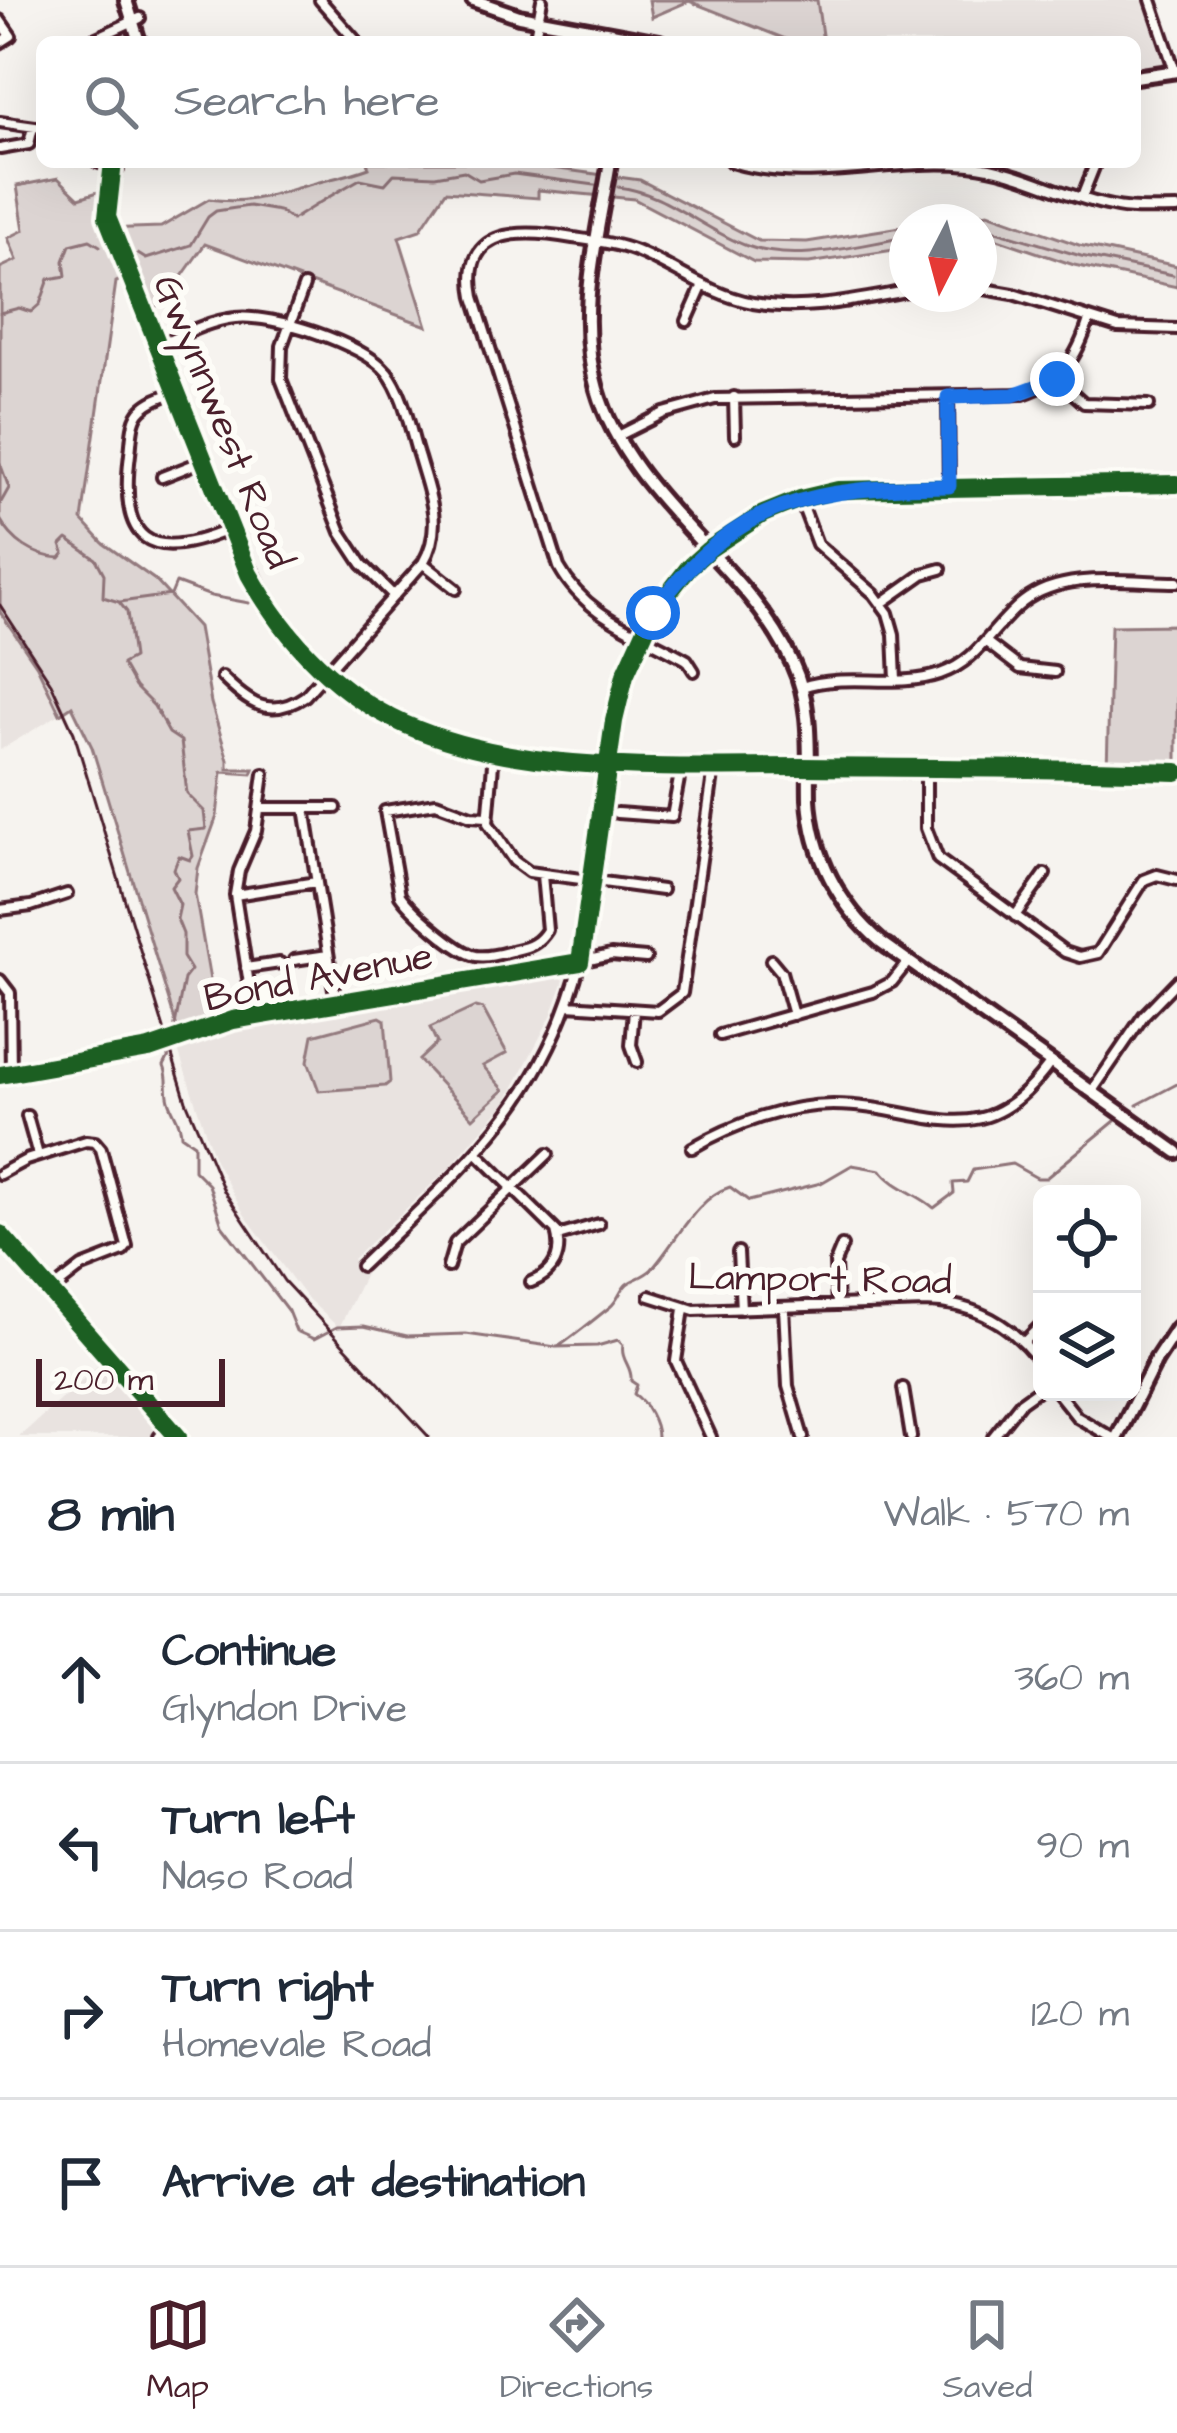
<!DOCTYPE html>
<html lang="en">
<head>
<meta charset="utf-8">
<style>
  body { margin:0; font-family:"Architects Daughter",sans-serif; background:#f6f6f7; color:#1f2937 }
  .controls { position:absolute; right:36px; bottom:36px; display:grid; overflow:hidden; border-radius:18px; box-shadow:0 12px 48px #0002 }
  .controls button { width:108px; height:108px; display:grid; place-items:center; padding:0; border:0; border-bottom:3px solid #e0e1e3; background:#fff; color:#1f2937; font:60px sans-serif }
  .compass { position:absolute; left:889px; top:204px; width:108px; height:108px; border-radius:50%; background:#fff; box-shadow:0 12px 48px #0002; rotate:186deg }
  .scale { position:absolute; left:36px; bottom:30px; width:189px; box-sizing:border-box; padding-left:12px; border:6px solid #4a1f2b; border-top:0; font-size:33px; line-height:42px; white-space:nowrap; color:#4a1f2b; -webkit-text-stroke:9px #fdfcf7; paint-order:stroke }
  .stop { position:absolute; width:36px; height:36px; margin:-27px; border:9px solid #1a73e8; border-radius:50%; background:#fff }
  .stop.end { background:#1a73e8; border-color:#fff; box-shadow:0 3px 12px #0008 }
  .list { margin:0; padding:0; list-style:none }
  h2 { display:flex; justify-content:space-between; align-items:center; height:156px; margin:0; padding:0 48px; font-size:51px }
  h2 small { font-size:39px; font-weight:400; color:#747a83 }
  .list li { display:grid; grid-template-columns:78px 1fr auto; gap:36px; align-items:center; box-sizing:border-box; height:168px; padding:0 48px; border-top:3px solid #e0e1e3 }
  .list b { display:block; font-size:45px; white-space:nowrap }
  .list p { margin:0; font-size:39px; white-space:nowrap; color:#747a83 }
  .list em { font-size:39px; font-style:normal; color:#747a83 }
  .icon { flex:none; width:66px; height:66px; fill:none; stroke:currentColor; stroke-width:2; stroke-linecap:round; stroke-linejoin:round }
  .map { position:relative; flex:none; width:1177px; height:1437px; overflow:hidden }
  .search { position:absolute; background:#fff; box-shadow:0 12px 48px #0002; left:36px; right:36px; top:36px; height:132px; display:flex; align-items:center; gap:30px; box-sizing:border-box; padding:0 42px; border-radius:18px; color:#747a83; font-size:45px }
  .sheet { height:828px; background:#fff }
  nav { display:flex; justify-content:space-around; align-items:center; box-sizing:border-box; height:168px; border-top:3px solid #e0e1e3; background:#fff; font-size:33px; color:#747a83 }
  nav a { display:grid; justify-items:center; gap:6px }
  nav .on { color:#4a1f2b }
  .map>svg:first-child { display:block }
</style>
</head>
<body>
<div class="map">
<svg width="1177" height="1437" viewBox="0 0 1177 1437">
  <rect width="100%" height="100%" fill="#f6f3ef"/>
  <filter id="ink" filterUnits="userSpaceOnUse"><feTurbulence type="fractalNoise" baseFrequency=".00833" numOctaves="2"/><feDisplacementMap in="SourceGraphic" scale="24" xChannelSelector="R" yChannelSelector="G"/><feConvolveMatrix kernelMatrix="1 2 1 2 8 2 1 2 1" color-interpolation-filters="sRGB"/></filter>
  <g filter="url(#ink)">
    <path fill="#e9e3e0" d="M817,0H1144L1167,65L1164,69L1135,73V42H823Z
      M0,612L37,666L60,714L0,750Z
      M557,975L564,980L551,1016L506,1102L450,1167L353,1259L365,1274L339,1328L305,1296L244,1214L214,1158L177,1047L234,1028Z
      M101,1363L154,1425L153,1437H19Z"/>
    <path fill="#dcd4d2" stroke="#937a7e" stroke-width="3" d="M649,0H817L823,42H793L689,1L652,17Z
      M367,162H507L640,180L759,241L807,242L907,226V248L809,263L754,262L634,199L538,190V198L446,191L420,230L399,237L427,326L205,244L163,303L152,308L138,273L116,282L82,520L103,543L155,580L198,627L211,703L228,760V769H254L252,774L222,772L217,816L198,868L195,894L217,1020L179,1034L92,747L72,706L60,714L37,666L0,612V268L17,260L8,238L24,230L17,186L58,178L79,198L101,191L103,229L161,227L209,199C252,206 282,191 323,181C339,177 353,174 369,168Z
      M988,213L1079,245L1177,266V287L1074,265L986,235L979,236V222H932Z
      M1177,625V770L1107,769L1111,626Z
      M475,1007L483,1009L507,1053L483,1066L504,1090L473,1118L419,1060L437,1043L430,1028Z
      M380,1017L385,1020L390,1082L385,1086L319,1091L308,1061L313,1035Z"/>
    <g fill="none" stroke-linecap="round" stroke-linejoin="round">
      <path stroke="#8e7378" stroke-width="3" d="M618,187C665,192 703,230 747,246C797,264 857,245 907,237
        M979,226L1081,256L1173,275
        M138,254L146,259L191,245L208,217L216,211L249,206L279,211L292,220C315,205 335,193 360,179L385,184L394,174L435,176L464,171L479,180L514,174L595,185
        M0,313L19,308L31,312L40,304L49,279L66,276L64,261L70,245L90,240L100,246
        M0,463L9,488L0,504
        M0,519C12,541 34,557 60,558L64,553L61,545L67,539L96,559L104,574L103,597L119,602L127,612L133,658L122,664L135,687L154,706L169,733L181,741L187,794L204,811L206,829L188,831L193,856L190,860L179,856L174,869L178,878L171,887L180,905L177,919L183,934V957L191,970L184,979L173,1035
        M120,602L171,595L176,583L211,596L249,603
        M169,1056L164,1066C169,1077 166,1084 168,1096C170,1111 181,1119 181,1135L194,1144V1170L209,1185L222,1225L288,1311L296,1331L314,1339L337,1327L364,1326L407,1336L466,1334L556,1347L597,1346L618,1340L623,1345C620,1360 633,1367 631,1381L637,1385L634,1394C646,1402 657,1423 657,1437
        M1137,1105L1177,1084
        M558,1347C577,1334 592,1321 610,1307C618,1301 620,1290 627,1284C635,1278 644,1277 652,1269C675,1244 696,1197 730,1187L749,1201L821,1183L852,1165L881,1170C893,1187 920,1195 934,1208L954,1193L953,1183L967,1182L973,1170L1012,1164L1037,1178H1046L1115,1121"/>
      <g stroke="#4a1f2b" stroke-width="16">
        <path id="street" d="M320,0L357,42
          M1151,0L1175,71
          M0,20L11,36L0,43
          M95,42L94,39L140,18
          M534,42L542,0
          M0,122L42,128
          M0,149L29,144L33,127
          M97,162L118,170
          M731,162C811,186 889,157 970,165C1021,170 1063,197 1112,206C1133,211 1156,209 1177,209
          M1082,197L1096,162
          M304,286L282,346L281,379L341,532L362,564L394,596
          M979,288L1013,294L1118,327L1177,329
          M687,321L702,287
          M157,346C182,335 208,321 235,318C271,313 364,344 387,372C405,395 410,431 419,458C430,496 444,527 423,563L305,696C270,720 248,703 222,677
          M1057,379L1084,403L1149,405
          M175,392C164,396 151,400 142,409C131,419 132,439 130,454C119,541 147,564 230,529
          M734,397L735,436
          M948,397L949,486
          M618,436L664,413L715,399L1023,394C1062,382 1077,358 1089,320
          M162,477L203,461
          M800,499L817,544L874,594L888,613L894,634L896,680
          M423,563L456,589
          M882,603L923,574L941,569
          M986,642L1020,668L1055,672
          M694,671L687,660C639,632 587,618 559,567L474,297C460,224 526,230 573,238C594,241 616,243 636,251C677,268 708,294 753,303C804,312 856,300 907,291
          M802,687C847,672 896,689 940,674C979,661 993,625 1023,602C1063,570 1129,582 1177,582
          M494,752L488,823L514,861L529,872L662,890
          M810,767L1177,772
          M926,769V828L938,859L1065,952L1080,957L1098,953L1144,880L1157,875L1177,880
          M260,808H336
          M305,808L336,1002
          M617,813L672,817L681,768
          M487,817L471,816L436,803L385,811L400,895C411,911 457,952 476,956C489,958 503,953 515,950C530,947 539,943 547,930L542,875
          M235,895L316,882
          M0,910L31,906L67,894
          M1015,916L1045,874
          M294,960L328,955
          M771,960L781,972L793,1015
          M246,968L280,963
          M0,980L10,993L11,1073
          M568,1005L658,1011L682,993L714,768
          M634,1010L631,1045L637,1062
          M254,1016L235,895L239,871L256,831L264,774
          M720,1035L873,992L892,982L908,962
          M1092,1091L1144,1015L1177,981
          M27,1116L38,1155
          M692,1148C733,1124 786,1105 833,1105C928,1105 980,1161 1051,1062
          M478,1154L556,1231C563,1255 554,1273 531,1282
          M0,1174L26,1160L86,1141L95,1142L101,1149L127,1246L123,1251L82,1267L51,1291
          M558,1236L599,1224
          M738,1252L741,1309
          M361,1266C461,1169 544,1104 580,962L611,955L646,958
          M448,1267L455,1243L548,1154
          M650,1296L694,1310L925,1302C974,1303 1014,1325 1042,1365
          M837,1305L835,1263L842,1246
          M784,1307L788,1386L803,1437
          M684,1309L676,1361L711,1437
          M1024,1342L1042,1324
          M903,1388L911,1437
          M1057,1392L1077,1417L1111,1437
          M159,1437L169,1426
          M993,1437L1021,1402L1042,1387"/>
      </g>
      <g stroke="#4a1f2b" stroke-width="20">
        <path id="secondary" d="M126,0L139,42
          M473,0L519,16L660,42
          M1135,77L1177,71
          M113,162L107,217C136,291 165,365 194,438C250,578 288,690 446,740C554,775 696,767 810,767
          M610,162C598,236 575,315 597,389C629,500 746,561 793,664C813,707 808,752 809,799C812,855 839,906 881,942L1177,1152
          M0,1075L149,1049L233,1020L580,962L614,721L625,675L653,613L689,567L708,550L763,514L800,499L838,490L1177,484
          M0,1234L178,1437
          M1117,1437L1156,1360L1177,1328"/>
      </g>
      <use href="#street" stroke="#fdfcf7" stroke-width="8"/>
      <use href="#secondary" stroke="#fdfcf7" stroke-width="10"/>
      <path stroke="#4a1f2b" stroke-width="3" d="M0,605L51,683L74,733L186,1101L224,1191L284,1281L429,1437"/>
      <g stroke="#fdfcf7" stroke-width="26">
        <path id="cycleway" d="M113,162L107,217L249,574C285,638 336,693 404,724C520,776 676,767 802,767C927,768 1052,768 1177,772
          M0,1075L149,1049L233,1020L580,962L614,721L625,675L653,613L689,567L708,550L763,514L800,499L838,490L1177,484
          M0,1234L178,1437"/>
      </g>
      <use href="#cycleway" stroke="#1b5e20" stroke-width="18"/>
    </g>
  </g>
  <g fill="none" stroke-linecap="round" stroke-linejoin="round" filter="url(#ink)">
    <path stroke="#1a73e8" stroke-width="15" d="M653,613C735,498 816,487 949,486L948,397L1013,395L1057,379"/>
  </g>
  <g text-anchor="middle" stroke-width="12" stroke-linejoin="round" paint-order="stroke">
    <g font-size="39" fill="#4a1f2b" stroke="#fdfcf7">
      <text transform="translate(225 421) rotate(68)" y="14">Gwynnwest Road</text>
      <text transform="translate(318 975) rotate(-11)" y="14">Bond Avenue</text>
      <text transform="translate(820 1277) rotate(1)" y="14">Lamport Road</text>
    </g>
  </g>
</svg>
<div class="controls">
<button><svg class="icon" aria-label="locate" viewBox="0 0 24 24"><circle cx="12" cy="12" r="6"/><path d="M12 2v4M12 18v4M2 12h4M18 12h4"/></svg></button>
<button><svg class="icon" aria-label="layers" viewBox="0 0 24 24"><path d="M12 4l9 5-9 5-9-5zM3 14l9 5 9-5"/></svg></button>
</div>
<svg class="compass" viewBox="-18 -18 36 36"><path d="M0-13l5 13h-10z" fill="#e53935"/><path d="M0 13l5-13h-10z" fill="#747a83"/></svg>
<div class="scale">200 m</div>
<div class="stop" style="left:653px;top:613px"></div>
<div class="stop end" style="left:1057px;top:379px"></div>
<div class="search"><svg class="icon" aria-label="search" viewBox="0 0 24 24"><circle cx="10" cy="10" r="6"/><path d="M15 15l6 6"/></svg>Search here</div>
</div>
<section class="sheet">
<h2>8 min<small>Walk · 570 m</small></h2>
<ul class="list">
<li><svg class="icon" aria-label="ahead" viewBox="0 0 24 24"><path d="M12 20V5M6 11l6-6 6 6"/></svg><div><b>Continue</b><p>Glyndon Drive</p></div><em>360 m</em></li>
<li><svg class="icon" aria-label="left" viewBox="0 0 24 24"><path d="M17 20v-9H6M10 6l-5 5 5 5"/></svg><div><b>Turn left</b><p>Naso Road</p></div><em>90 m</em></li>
<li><svg class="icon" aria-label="right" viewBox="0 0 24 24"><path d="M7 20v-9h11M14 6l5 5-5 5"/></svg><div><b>Turn right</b><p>Homevale Road</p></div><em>120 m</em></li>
<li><svg class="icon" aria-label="arrive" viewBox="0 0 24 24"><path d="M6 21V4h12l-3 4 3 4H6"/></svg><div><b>Arrive at destination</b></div></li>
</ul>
</section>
<nav>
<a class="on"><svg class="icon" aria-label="map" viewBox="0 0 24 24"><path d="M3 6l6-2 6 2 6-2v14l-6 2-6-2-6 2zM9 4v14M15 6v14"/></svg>Map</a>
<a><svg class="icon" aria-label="directions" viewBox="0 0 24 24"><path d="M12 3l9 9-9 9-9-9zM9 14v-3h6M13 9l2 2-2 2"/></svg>Directions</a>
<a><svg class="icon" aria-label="saved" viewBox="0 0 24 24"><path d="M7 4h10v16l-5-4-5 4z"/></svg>Saved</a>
</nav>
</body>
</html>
